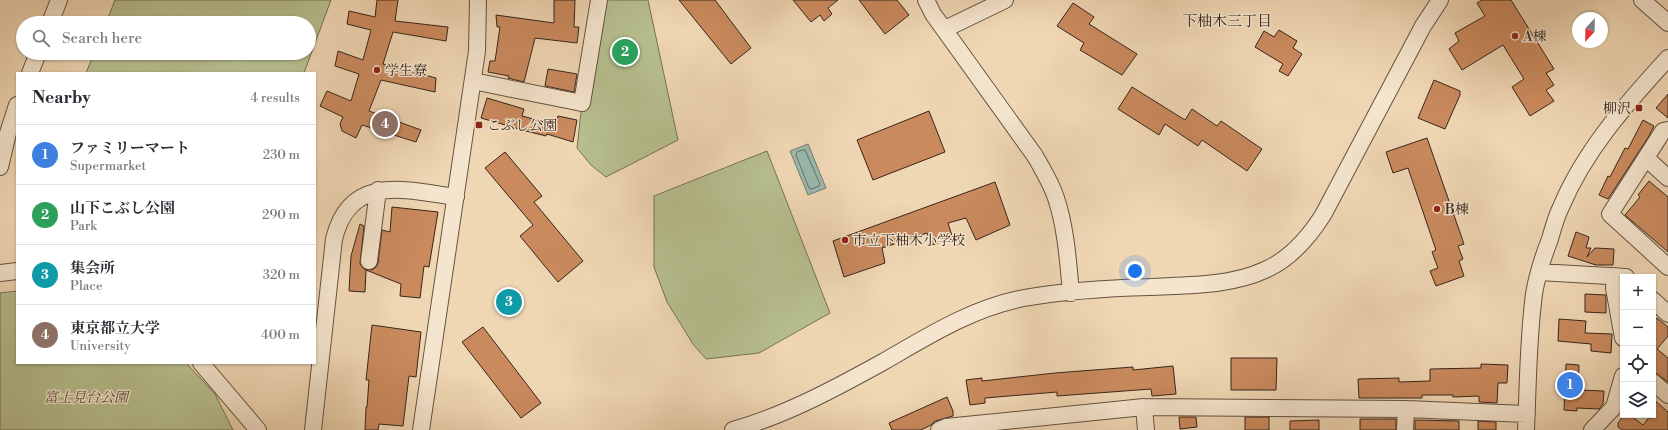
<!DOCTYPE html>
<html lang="en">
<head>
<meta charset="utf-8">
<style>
  body { margin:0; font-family:"Libre Bodoni","Noto Serif JP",serif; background:#f7f7f7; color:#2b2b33 }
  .controls { position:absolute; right:12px; bottom:12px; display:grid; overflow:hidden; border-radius:0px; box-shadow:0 1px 3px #0004 }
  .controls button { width:36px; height:36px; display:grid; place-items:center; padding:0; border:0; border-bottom:1px solid #e1e1e2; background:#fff; color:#2b2b33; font:20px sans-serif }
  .compass { position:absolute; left:1572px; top:12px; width:36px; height:36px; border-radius:50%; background:#fff; box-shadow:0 1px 3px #0004; rotate:202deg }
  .you { position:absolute; left:1135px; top:271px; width:14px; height:14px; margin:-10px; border:3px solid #fff; border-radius:50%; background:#1a73e8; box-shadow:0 0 0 6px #1a73e833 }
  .badge { display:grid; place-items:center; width:26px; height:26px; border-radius:50%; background:#1a73e8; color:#fff; font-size:13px; font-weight:700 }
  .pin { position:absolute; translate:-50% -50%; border:2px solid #fff; box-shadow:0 1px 4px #0006 }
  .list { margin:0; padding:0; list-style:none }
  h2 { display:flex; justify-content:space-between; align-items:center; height:52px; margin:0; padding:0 16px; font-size:17px }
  h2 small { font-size:13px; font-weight:400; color:#7c7c81 }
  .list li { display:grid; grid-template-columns:26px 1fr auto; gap:12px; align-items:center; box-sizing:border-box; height:60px; padding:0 16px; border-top:1px solid #e1e1e2 }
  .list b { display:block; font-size:15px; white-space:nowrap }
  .list p { margin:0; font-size:13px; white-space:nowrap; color:#7c7c81 }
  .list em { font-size:13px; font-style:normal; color:#7c7c81 }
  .icon { flex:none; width:22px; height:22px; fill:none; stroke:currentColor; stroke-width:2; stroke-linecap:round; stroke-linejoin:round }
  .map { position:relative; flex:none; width:1668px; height:430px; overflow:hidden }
  .search { position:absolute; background:#fff; box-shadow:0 1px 3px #0004; left:16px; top:16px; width:300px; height:44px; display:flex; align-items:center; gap:10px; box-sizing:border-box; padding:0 14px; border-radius:22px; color:#7c7c81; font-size:15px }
  .panel { position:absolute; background:#fff; box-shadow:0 1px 3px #0004; left:16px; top:72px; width:300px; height:292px; border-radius:0px }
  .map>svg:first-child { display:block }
</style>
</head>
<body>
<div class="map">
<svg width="1668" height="430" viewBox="0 0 1668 430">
  <rect width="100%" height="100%" fill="#f0d7b4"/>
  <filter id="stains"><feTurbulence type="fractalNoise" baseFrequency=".005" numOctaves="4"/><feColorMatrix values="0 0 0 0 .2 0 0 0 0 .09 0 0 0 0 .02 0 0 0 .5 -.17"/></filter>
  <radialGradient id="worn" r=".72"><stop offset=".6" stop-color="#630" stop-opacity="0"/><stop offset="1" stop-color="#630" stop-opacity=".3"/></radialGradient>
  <path fill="#b7bf8f" stroke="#767254" d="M115,0H331L304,73H86L94,53H309V23H106Z
    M599,0H648L678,140L606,177L591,165L577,148L582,103Z
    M767,151L830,313L759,353L706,359L693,344L667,302L654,267V196Z
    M17,291V363H186L215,394L233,430H0V293Z"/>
  <path fill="#9ab9af" stroke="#727e73" d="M808,144L826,188L808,195L790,151Z"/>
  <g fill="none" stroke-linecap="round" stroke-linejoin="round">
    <path stroke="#686f64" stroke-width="1" d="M805,150L820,184L819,186L812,189L809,188L796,155L797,152Z"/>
  </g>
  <path fill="#ca8a5e" stroke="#36251a" d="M377,0H398L395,21L448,27L446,41L393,32L383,64L436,78L435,92L381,80L369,111L421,130L416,142L362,125L356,138L342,131L340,124L343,117L320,106L327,91L351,101L359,74L335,66L338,51L363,60L371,30L347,24L349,11L375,17Z
    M554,0H575L574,27H579L577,43L535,38L524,82L508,78L509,76L488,72L490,61H495L500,27H497L496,15L554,23Z
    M679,0H715L751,48L731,64Z
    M793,0H838L828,8L832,14L824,21L820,15L811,22Z
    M859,0H897L909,15L885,34Z
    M1482,0H1511L1554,69L1546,73L1554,85L1546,90L1554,101L1530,116L1512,87L1524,79L1503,45L1462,70L1449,49L1459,41L1455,33L1485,16L1477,3Z
    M1073,3L1094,17L1089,24L1137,54L1122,75L1080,50L1084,43L1057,26Z
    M1279,30L1297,41L1293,48L1302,54L1288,76L1279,71L1283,64L1255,47L1264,31L1274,37Z
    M548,69L577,74L574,92L545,86Z
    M1434,80L1460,91V95L1445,129L1418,118Z
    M1132,87L1185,120L1192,109L1217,126L1221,121L1262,149L1247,171L1202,140L1198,146L1165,124L1159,135L1118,109Z
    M1668,94V118L1656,108Z
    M487,98L524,109L522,116L556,125L558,116L577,120L573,142L547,134L546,136L526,131L481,118Z
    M929,111L945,152L873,180L857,140Z
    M1643,120L1654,126L1649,136L1608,199L1599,195L1608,176L1610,177L1625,148L1628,149Z
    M1427,138L1464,244L1458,246L1463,259L1459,261L1464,276L1436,286L1430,271L1438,268L1432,252L1436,250L1408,168L1393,173L1386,152Z
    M505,152L542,196L534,202L583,261L558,282L520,236L533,225L485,168Z
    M1649,181L1668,197V252L1625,215L1640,197L1638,195Z
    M995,182L1010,225L976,240L966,218L948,223L953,239L931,245L927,233L882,248L885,263L844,277L833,241Z
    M392,207L438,212L429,267L424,266L420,298L400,296L401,284L366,270L365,292L349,291L351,256L360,224L364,226L360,264L364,269L372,270L376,267L378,263L382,230L390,232Z
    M1576,232L1589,237L1586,248H1591L1587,257L1595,248L1614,249L1613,265H1596L1568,256Z
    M497 301a12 12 0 1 1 24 0a12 12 0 1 1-24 0Z
    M1585,294L1606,295V313L1585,312Z
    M1657,318L1668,327V336L1657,349L1668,358V382L1653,371V323Z
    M1559,319L1586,321L1585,333L1612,334L1611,353L1591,351V344L1558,341Z
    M372,325L421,332L416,377L409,376L403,426L379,424L378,430H365L366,407H367L369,380H366Z
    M483,327L541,403L521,418L462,342Z
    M1231,358H1277L1276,390H1231Z
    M1481,364L1508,365L1507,383H1498L1497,403L1479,402V396L1453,397V395H1422V398H1359L1358,379L1399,378V382L1430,381V369L1481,368Z
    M1566,364L1579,365L1578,390L1604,391L1603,404L1599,409L1577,408V411L1564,410Z
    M1173,366L1176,394L1152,396L1151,389L1057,396V392L985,398V403L970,405L966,380L982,378V381L1055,373L1133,367V370Z
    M947,397L953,411V416L935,421L931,425L921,430H892L889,423Z
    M1653,399L1668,412V430H1622L1618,427V423L1624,415H1630L1643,425L1651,415H1653Z
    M1179,417H1196L1197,427L1180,429Z
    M1245,417H1269V430H1245Z
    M1360,419H1396V430H1360Z
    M1319,420V430H1290V421Z
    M1415,420L1459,421V430H1415Z
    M1478,421L1496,422V430H1478Z"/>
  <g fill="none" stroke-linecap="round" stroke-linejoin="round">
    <g stroke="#645240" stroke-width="18">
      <path id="minor" d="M926,0L933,14L1035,156C1043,170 1051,183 1056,198C1066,228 1068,261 1071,293
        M1642,0L1668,23
        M50,23L59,0
        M945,29L1005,0
        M30,73L38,53
        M473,81L582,103L599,0
        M1668,130L1663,131L1610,214L1668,267
        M1646,158L1668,178
        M0,167L8,133L17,105
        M369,261L378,190
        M1539,272L1626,277
        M0,273L17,271
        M1615,276L1614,288L1623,338
        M1653,300L1668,314
        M201,363L258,430
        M1653,382L1668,395
        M1144,407L1146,430
        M313,430L334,239C350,173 406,190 456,197
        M421,430L477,51L478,0
        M733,430C786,415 834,389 883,362C928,336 972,308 1024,298C1064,291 1110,288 1150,287C1189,285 1230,286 1265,270C1290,259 1309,237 1323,215L1423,26L1440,0
        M939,430L946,427L1144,407L1406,409L1527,414
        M1405,430L1406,409
        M1526,430C1528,385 1528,339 1534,294C1537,275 1543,257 1550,239C1553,228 1556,217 1561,207C1585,150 1626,104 1668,58
        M1592,430L1614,407L1623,376"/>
    </g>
    <use href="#minor" stroke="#f5e5ce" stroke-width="16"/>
  </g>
  <g fill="#8f2418" stroke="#f5e5ce" stroke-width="1.5">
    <circle cx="1515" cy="36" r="4"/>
    <circle cx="377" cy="70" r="4"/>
    <rect x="1635" y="104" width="8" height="8" rx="2"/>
    <rect x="475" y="121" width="8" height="8" rx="2"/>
    <circle cx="1437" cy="209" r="4"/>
    <circle cx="845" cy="240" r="4"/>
  </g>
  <g text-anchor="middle" stroke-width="3" stroke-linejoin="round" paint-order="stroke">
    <g font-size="14" fill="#36251a" stroke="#f5e5ce" text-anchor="start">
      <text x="1523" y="41">A棟</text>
      <text x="385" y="75">学生寮</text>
      <text x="1631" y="113" text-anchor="end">柳沢</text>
      <text x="487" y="130">こぶし公園</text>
      <text x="1445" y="214">B棟</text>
      <text x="853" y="245">市立下柚木小学校</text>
    </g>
    <g font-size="14" font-style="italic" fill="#564c37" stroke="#f5e5ce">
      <text x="86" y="402">富士見台公園</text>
    </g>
    <g font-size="15" fill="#36251a" stroke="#f5e5ce">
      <text x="1227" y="26">下柚木三丁目</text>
    </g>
  </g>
  <rect width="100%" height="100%" filter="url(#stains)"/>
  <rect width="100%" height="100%" fill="url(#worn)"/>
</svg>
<div class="controls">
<button>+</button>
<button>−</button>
<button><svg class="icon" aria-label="locate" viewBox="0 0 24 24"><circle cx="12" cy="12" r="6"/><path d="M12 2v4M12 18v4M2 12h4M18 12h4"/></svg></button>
<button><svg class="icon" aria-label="layers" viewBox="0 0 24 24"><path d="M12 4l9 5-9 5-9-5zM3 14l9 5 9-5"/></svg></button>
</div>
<svg class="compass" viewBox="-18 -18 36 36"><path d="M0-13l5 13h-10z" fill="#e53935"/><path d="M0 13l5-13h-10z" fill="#7c7c81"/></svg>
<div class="you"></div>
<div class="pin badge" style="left:1570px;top:385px;background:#3f7fe0">1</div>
<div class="pin badge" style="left:625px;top:52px;background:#2e9e5b">2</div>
<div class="pin badge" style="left:509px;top:302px;background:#0f9aa8">3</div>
<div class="pin badge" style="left:385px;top:124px;background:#8d6e63">4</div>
<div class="search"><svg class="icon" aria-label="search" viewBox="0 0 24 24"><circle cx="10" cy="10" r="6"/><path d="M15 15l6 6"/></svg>Search here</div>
<section class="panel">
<h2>Nearby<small>4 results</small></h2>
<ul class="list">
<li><span class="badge" style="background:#3f7fe0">1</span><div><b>ファミリーマート</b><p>Supermarket</p></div><em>230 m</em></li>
<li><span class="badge" style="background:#2e9e5b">2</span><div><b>山下こぶし公園</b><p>Park</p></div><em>290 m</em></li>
<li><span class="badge" style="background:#0f9aa8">3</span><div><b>集会所</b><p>Place</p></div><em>320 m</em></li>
<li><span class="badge" style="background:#8d6e63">4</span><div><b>東京都立大学</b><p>University</p></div><em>400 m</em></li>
</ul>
</section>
</div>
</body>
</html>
